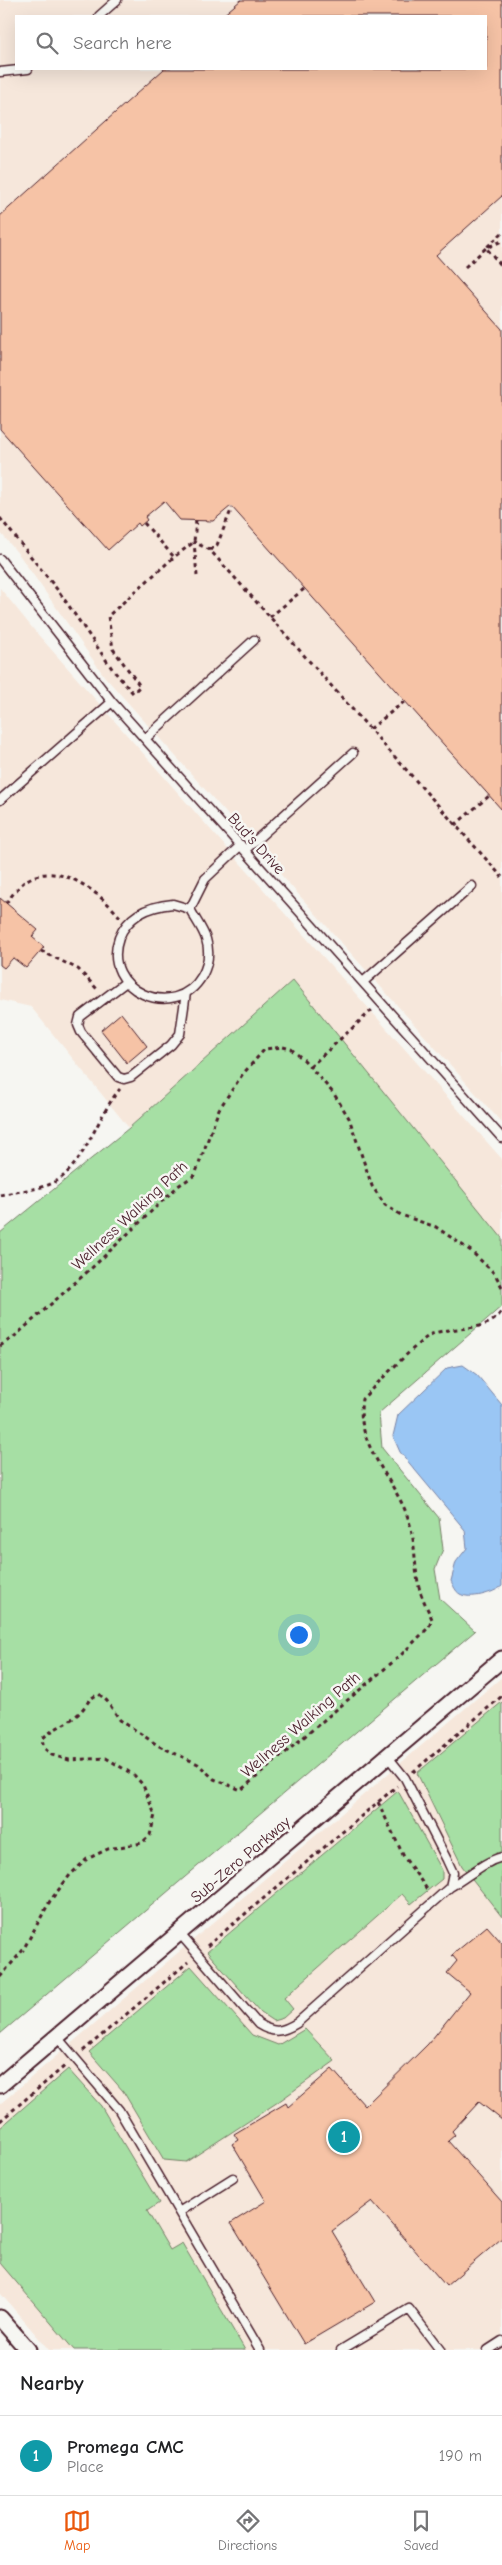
<!DOCTYPE html>
<html lang="en">
<head>
<meta charset="utf-8">
<style>
  body { margin:0; font-family:"Comic Neue",sans-serif; background:#f6f6f6; color:#202124 }
  .you { position:absolute; left:298px; top:1634px; width:18px; height:18px; margin:-12px; border:4px solid #fff; border-radius:50%; background:#1a73e8; box-shadow:0 0 0 8px #1a73e833 }
  .badge { display:grid; place-items:center; width:32px; height:32px; border-radius:50%; background:#ea580c; color:#fff; font-size:16px; font-weight:700 }
  .pin { position:absolute; translate:-50% -50%; border:2px solid #fff; box-shadow:0 1px 5px #0006 }
  .list { margin:0; padding:0; list-style:none }
  h2 { display:flex; justify-content:space-between; align-items:center; height:65px; margin:0; padding:0 20px; font-size:21px }
  h2 small { font-size:16px; font-weight:400; color:#757577 }
  .list li { display:grid; grid-template-columns:32px 1fr auto; gap:15px; align-items:center; box-sizing:border-box; height:80px; padding:0 20px; border-top:1px solid #e0e0e0 }
  .list b { display:block; font-size:19px; white-space:nowrap }
  .list p { margin:0; font-size:16px; white-space:nowrap; color:#757577 }
  .list em { font-size:16px; font-style:normal; color:#757577 }
  .icon { flex:none; width:28px; height:28px; fill:none; stroke:currentColor; stroke-width:2; stroke-linecap:round; stroke-linejoin:round }
  .map { position:relative; flex:none; width:502px; height:2350px; overflow:hidden }
  .search { position:absolute; background:#fff; box-shadow:0 5px 20px #0002; left:15px; right:15px; top:15px; height:55px; display:flex; align-items:center; gap:12px; box-sizing:border-box; padding:0 18px; border-radius:0px; color:#757577; font-size:19px }
  .sheet { height:145px; background:#fff }
  nav { display:flex; justify-content:space-around; align-items:center; box-sizing:border-box; height:70px; border-top:1px solid #e0e0e0; background:#fff; font-size:14px; color:#757577 }
  nav a { display:grid; justify-items:center; gap:2px }
  nav .on { color:#ea580c }
  .map>svg:first-child { display:block }
</style>
</head>
<body>
<div class="map">
<svg width="502" height="2350" viewBox="0 0 502 2350">
  <rect width="100%" height="100%" fill="#f6f6f2"/>
  <filter id="ink" filterUnits="userSpaceOnUse"><feTurbulence type="fractalNoise" baseFrequency=".02" numOctaves="2"/><feDisplacementMap in="SourceGraphic" scale="10" xChannelSelector="R" yChannelSelector="G"/><feConvolveMatrix kernelMatrix="1 2 1 2 8 2 1 2 1" color-interpolation-filters="sRGB"/></filter>
  <g filter="url(#ink)">
    <path fill="#f6e7db" fill-rule="evenodd" d="M0,0H502V1123L105,677L20,556L0,532ZM16,16H486V69H16Z
      M0,588L34,630L502,1159V1241L293,980L129,1128L31,1007L0,1000Z
      M502,1677V2350H49L0,2293V2104Z"/>
    <path fill="#a6dfa4" stroke="#787f68" d="M293,980L502,1238V1306L379,1413L382,1448L439,1518L443,1549L435,1569L440,1599L475,1631L0,2034V1233L129,1128Z
      M502,1702V1917L462,1866L417,1773Z
      M398,1791L442,1870V1879L411,1904L402,1894L284,1998L293,2009L283,2018L273,2021L261,2013L207,1952Z
      M191,1966L252,2035L278,2045L305,2029L335,2061L278,2102L186,2162L164,2160L123,2091L89,2052Z
      M68,2069L101,2106L159,2203L147,2211L170,2250L182,2243L245,2350H74L0,2263V2128Z"/>
    <path fill="#9ac6f4" stroke="#7a83a4" d="M463,1365L477,1375L502,1405V1586C494,1593 470,1600 460,1594C456,1592 453,1585 451,1581L456,1562L467,1548L465,1530L400,1452L393,1436L398,1415L447,1368Z"/>
    <path fill="#f6c3a6" stroke="#4a1f2b" d="M241,0H502V196L436,255L502,329V810L231,506L213,521L180,520L164,501L145,517L147,520L140,526L138,523L108,550L0,429V216L164,69H486V16H222Z
      M0,898L38,930L32,937L44,947L26,968L13,958L4,968L0,965Z
      M121,1013L147,1046L127,1063L101,1030Z
      M487,1926L502,1943V2120L479,2102L452,2131L455,2135L448,2141L502,2202V2238L446,2286L372,2201L332,2231L375,2302L304,2344L231,2223L266,2201L232,2144L238,2140L234,2134L286,2103L288,2107L332,2069L365,2106L428,2044L470,1992L447,1973L457,1961L452,1955Z"/>
    <g fill="none" stroke-linecap="round" stroke-linejoin="round">
      <g stroke="#4a1f2b" stroke-width="11">
        <path id="service" d="M99,16L117,0
          M0,72L28,69
          M0,559L112,702L502,1138
          M145,739L254,640
          M0,800L112,702
          M245,850L353,753
          M173,904L190,909C195,919 203,929 206,939C210,952 208,965 202,976C175,1023 100,990 119,938C128,915 150,906 173,904Z
          M190,909L205,879L241,845
          M126,982L80,1017L78,1025L81,1032L118,1077L124,1079L131,1077L171,1045L180,1034L186,993
          M363,982L472,886
          M450,1887C468,1877 483,1862 502,1857
          M180,1934L258,2024C274,2034 282,2032 297,2023L450,1887L453,1873L447,1860L405,1778L388,1757
          M57,2037L119,2110L260,2350
          M179,2212L233,2178
          M341,2350L409,2309L440,2350
          M488,2350L502,2341"/>
      </g>
      <g stroke="#4a1f2b" stroke-width="19">
        <path id="minor" d="M0,2085L502,1659
          M0,2318L28,2350"/>
      </g>
      <path stroke="#4a1f2b" stroke-width="3" stroke-dasharray="4 4" stroke-linecap="butt" d="M502,233L486,248L502,266
        M465,267L486,248L502,241
        M0,518L60,593L113,670L133,693L140,686L113,649L108,616L174,557L194,542L196,520
        M144,523L174,557
        M210,550L217,545L232,508
        M197,576L194,542L210,550L502,877
        M270,617L304,589
        M370,729L405,701
        M455,825L489,796
        M6,903C12,896 18,886 27,880C60,860 100,893 120,917
        M41,951L78,969L98,990
        M310,1067L373,1009
        M0,1195C16,1191 38,1190 53,1183C83,1169 99,1112 120,1089
        M0,1346L15,1336L95,1265L178,1186L195,1175L219,1109L242,1075L265,1049L283,1047L291,1049L304,1060L334,1094L349,1118L372,1186L385,1205L401,1215L436,1227L471,1251L495,1274L502,1287
        M413,1772L502,1696
        M378,1802L404,1857L429,1892
        M207,1946L397,1786
        M0,1977L23,1950L50,1901L70,1875L87,1859L108,1849L142,1843L150,1835L155,1815L143,1785L134,1775L106,1758L69,1760L52,1755L44,1748L42,1739C54,1727 71,1723 82,1710C88,1703 89,1698 99,1694L107,1701L120,1720L159,1746L198,1764L214,1779L241,1790L401,1655L429,1627L432,1619C428,1610 423,1600 420,1591C413,1565 417,1542 407,1515C392,1476 355,1444 362,1399C375,1386 420,1339 432,1334C454,1325 490,1334 502,1310
        M83,2051L188,1962
        M0,2121L66,2065"/>
      <use href="#service" stroke="#f6f6f2" stroke-width="8"/>
      <use href="#minor" stroke="#f6f6f2" stroke-width="15"/>
    </g>
  </g>
  <g text-anchor="middle" stroke-width="5" stroke-linejoin="round" paint-order="stroke">
    <g font-size="16" fill="#4a1f2b" stroke="#f6f6f2">
      <text transform="translate(257 843) rotate(48)" y="6">Bud's Drive</text>
      <text transform="translate(129 1215) rotate(-43)" y="6">Wellness Walking Path</text>
      <text transform="translate(300 1724) rotate(-41)" y="6">Wellness Walking Path</text>
      <text transform="translate(240 1859) rotate(-40)" y="6">Sub-Zero Parkway</text>
    </g>
  </g>
</svg>
<div class="you"></div>
<div class="pin badge" style="left:344px;top:2137px;background:#0f9aa8">1</div>
<div class="search"><svg class="icon" aria-label="search" viewBox="0 0 24 24"><circle cx="10" cy="10" r="6"/><path d="M15 15l6 6"/></svg>Search here</div>
</div>
<section class="sheet">
<h2>Nearby<small></small></h2>
<ul class="list">
<li><span class="badge" style="background:#0f9aa8">1</span><div><b>Promega CMC</b><p>Place</p></div><em>190 m</em></li>
</ul>
</section>
<nav>
<a class="on"><svg class="icon" aria-label="map" viewBox="0 0 24 24"><path d="M3 6l6-2 6 2 6-2v14l-6 2-6-2-6 2zM9 4v14M15 6v14"/></svg>Map</a>
<a><svg class="icon" aria-label="directions" viewBox="0 0 24 24"><path d="M12 3l9 9-9 9-9-9zM9 14v-3h6M13 9l2 2-2 2"/></svg>Directions</a>
<a><svg class="icon" aria-label="saved" viewBox="0 0 24 24"><path d="M7 4h10v16l-5-4-5 4z"/></svg>Saved</a>
</nav>
</body>
</html>
